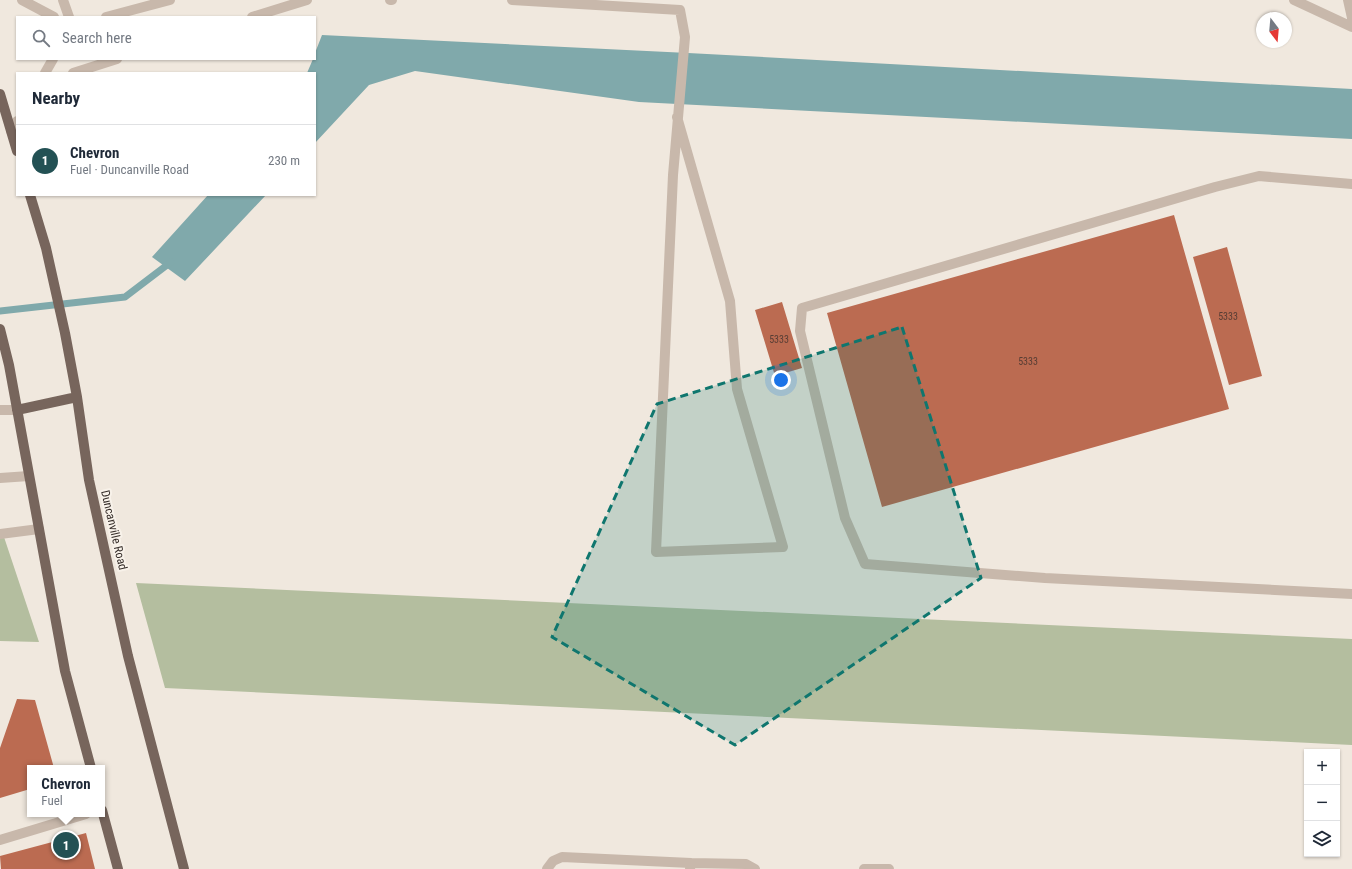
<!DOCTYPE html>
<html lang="en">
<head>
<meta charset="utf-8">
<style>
  body { margin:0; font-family:"Roboto Condensed",sans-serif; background:#f2f2f3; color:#1f2937 }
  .controls { position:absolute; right:12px; bottom:12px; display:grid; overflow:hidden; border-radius:0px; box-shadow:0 1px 3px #0004 }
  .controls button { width:36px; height:36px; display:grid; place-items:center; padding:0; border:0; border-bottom:1px solid #e0e1e3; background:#fff; color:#1f2937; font:20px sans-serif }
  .compass { position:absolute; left:1256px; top:12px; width:36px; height:36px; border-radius:50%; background:#fff; box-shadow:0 1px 3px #0004; rotate:164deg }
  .you { position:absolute; left:781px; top:380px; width:14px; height:14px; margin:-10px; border:3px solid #fff; border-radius:50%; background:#1a73e8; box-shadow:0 0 0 6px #1a73e833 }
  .badge { display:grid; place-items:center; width:26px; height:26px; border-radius:50%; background:#235154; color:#fff; font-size:13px; font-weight:700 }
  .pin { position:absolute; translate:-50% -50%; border:2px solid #fff; box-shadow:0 1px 4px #0006 }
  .popup { position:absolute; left:27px; top:765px; width:78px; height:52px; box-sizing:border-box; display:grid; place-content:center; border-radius:0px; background:#fff; filter:drop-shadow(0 1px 3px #0005); font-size:13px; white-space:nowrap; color:#747a83 }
  .popup b { font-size:15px; color:#1f2937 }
  .popup::after { content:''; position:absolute; left:50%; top:100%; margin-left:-8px; border:8px solid transparent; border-top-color:#fff }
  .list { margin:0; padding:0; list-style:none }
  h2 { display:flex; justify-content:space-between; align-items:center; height:52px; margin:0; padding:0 16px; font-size:17px }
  h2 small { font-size:13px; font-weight:400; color:#747a83 }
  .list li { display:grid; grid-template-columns:26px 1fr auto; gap:12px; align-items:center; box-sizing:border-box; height:72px; padding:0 16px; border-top:1px solid #e0e1e3 }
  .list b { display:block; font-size:15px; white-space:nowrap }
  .list p { margin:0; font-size:13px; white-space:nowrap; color:#747a83 }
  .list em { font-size:13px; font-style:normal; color:#747a83 }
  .icon { flex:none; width:22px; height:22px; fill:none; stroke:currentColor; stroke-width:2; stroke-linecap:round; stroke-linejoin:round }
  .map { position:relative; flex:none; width:1352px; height:869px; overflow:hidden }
  .search { position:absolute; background:#fff; box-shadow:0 1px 3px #0004; left:16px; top:16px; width:300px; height:44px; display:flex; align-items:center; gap:10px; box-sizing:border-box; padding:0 14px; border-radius:0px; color:#747a83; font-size:15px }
  .panel { position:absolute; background:#fff; box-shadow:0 1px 3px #0004; left:16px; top:72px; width:300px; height:124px; border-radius:0px }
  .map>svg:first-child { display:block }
</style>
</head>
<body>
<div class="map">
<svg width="1352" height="869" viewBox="0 0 1352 869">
  <rect width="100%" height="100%" fill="#f0e8de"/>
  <path fill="#b4be9f" d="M0,534H3L39,642L0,641Z
    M136,583L1352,639V745L165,688Z"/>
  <path fill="#80a9ab" d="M322,35L688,53L1352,89V139L639,102L415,71L369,85L315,143V73H307L313,59H315V53Z
    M208,195H266L185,281L152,257Z"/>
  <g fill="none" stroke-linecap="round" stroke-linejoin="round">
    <path stroke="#80a9ab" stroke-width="7" d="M0,311L125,297L171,262"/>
  </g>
  <path fill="#bb6b51" d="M1174,215L1229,409L882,507L827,313Z
    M1227,247L1262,376L1229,385L1193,257Z
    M782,302L802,368L775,376L755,310Z
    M17,699L35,700L54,768H30V789L0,798V748Z
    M86,833L95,869H1L0,856Z"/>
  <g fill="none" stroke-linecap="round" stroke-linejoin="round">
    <path stroke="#c8b8ab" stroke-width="10" d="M22,0L54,17
      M63,0L69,17
      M390,0H392
      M512,0L680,10L685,37L673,175L656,552L783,547L737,389L730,301L677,117
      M1294,0L1352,27
      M1348,0L1352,18
      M106,17L170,0
      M252,17L307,0
      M45,73L53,59
      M73,73L117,59
      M11,131L17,121
      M1352,184L1259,176L1215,187L802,308L800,331L845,518L865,564L1045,578L1352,594
      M0,410H17
      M0,478L29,476
      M0,534L39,529
      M0,840L86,814
      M691,863L746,864L755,869
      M547,869L553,861L562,857L691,863L690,869
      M864,869H889"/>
    <path stroke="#77655c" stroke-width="10" d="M0,94L17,151
      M30,195L46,248L65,333L77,397L89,480L128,656L184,869
      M0,329L9,365L65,671L91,768
      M17,410L77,397
      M102,810L118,869"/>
  </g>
  <path fill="#0f766e" fill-opacity="0.2" stroke="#0f766e" stroke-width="3" stroke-dasharray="8 5" stroke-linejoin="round" d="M902,327L981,578L735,745L552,637L657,404Z"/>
  <g text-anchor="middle" stroke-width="4" stroke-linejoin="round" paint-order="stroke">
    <g font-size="10" fill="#573d34">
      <text x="1228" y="320">5333</text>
      <text x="779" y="343">5333</text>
      <text x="1028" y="365">5333</text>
    </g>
    <g font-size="12" fill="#362e2a" stroke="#f8f2ea">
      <text transform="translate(114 530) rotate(77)" y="4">Duncanville Road</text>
    </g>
  </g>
</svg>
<div class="controls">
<button>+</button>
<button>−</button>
<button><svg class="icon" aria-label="layers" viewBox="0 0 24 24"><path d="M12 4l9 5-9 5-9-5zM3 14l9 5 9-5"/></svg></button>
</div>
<svg class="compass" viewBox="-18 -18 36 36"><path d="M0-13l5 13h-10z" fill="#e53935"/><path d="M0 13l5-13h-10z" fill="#747a83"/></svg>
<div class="you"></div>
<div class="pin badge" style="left:66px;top:845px">1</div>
<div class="popup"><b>Chevron</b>Fuel</div>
<div class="search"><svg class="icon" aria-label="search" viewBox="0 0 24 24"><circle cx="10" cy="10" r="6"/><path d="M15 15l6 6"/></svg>Search here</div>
<section class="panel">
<h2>Nearby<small></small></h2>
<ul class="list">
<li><span class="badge">1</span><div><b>Chevron</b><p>Fuel · Duncanville Road</p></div><em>230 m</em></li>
</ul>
</section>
</div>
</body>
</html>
